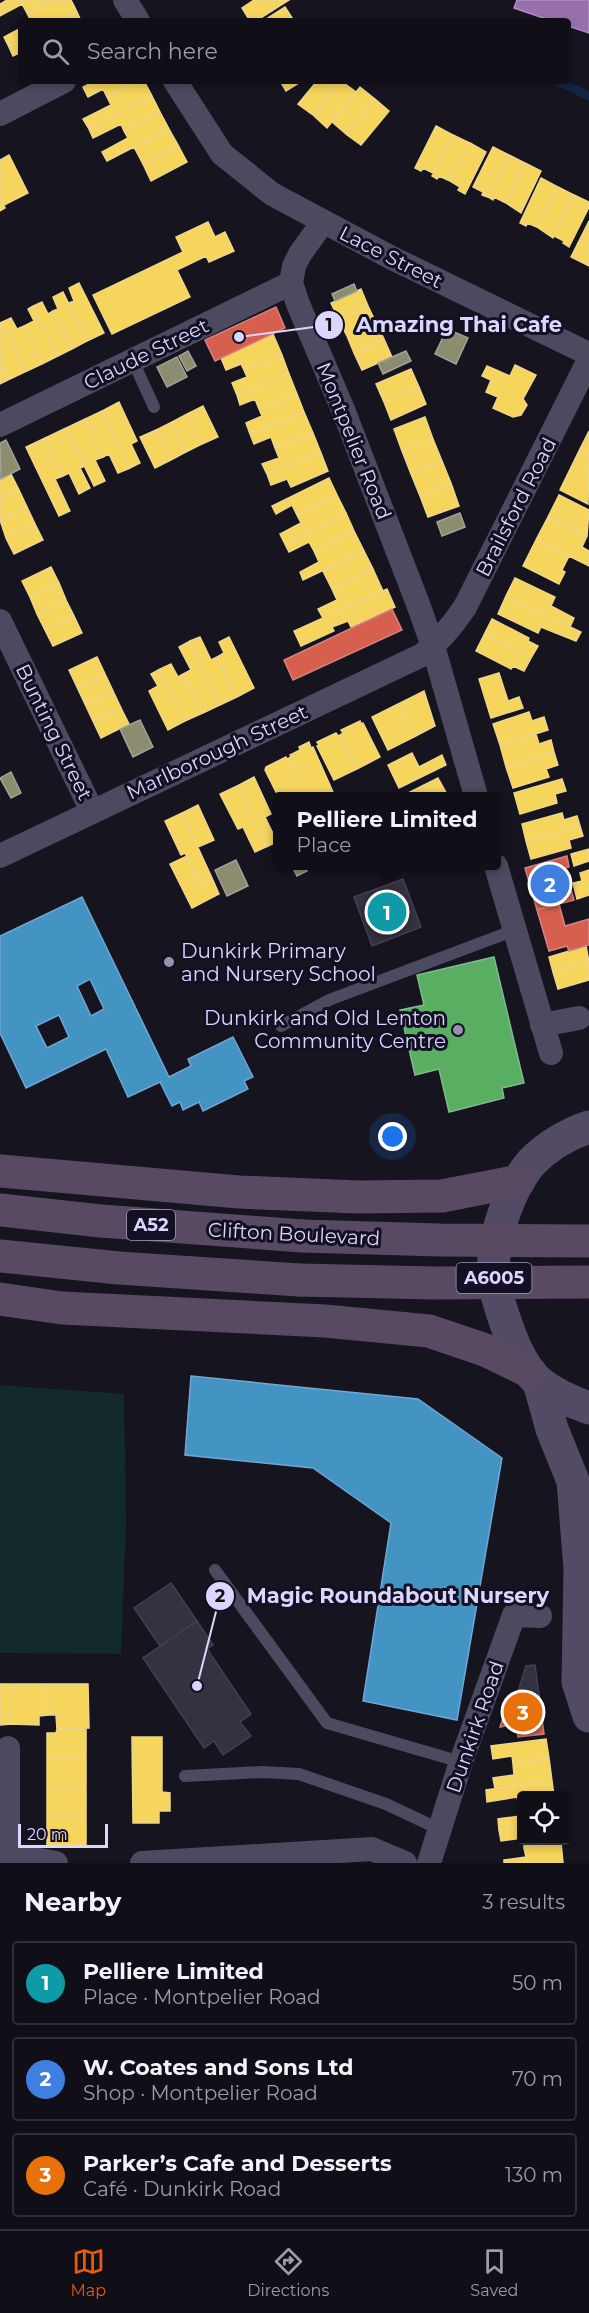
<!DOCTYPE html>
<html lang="en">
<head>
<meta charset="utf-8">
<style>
  body { margin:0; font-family:Montserrat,sans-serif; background:#1e1d24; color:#f1f3f6 }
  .controls { position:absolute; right:18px; bottom:18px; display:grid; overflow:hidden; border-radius:6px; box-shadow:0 3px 9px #0003 }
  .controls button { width:54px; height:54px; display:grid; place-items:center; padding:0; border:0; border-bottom:2px solid #302f36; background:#100f17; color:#f1f3f6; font:30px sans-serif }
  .scale { position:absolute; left:18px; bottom:15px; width:90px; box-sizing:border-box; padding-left:6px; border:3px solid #dad6fd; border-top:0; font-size:16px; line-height:21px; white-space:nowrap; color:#dad6fd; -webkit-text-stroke:4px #131024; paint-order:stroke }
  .you { position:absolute; left:393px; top:1137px; width:21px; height:21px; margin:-15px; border:4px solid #fff; border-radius:50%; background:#1a73e8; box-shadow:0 0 0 9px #1a73e833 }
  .badge { display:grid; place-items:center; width:39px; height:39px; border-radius:50%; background:#ea580c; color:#fff; font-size:20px; font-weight:700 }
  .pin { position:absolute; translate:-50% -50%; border:3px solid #fff; box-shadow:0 2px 6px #0006 }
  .popup { position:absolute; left:273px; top:792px; width:228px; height:78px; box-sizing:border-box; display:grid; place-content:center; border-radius:6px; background:#100f17; filter:drop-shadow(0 2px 4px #0005); font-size:20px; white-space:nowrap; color:#9c9ca1 }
  .popup b { font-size:22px; color:#f1f3f6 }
  .popup::after { content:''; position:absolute; left:50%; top:100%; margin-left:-12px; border:12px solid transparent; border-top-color:#100f17 }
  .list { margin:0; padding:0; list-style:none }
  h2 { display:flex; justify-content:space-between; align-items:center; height:78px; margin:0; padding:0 24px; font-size:26px }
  h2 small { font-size:20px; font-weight:400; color:#9c9ca1 }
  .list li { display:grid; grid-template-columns:39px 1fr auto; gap:18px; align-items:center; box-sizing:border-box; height:84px; margin:0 12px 12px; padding:0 12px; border:2px solid #302f36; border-radius:6px }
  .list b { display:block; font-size:22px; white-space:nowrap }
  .list p { margin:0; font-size:20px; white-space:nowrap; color:#9c9ca1 }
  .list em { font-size:20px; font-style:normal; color:#9c9ca1 }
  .icon { flex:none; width:33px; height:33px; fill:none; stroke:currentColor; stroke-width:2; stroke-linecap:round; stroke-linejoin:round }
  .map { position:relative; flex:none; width:589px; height:1863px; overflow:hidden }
  .search { position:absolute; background:#100f17; box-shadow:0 3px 9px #0003; left:18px; right:18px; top:18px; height:66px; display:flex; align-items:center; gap:15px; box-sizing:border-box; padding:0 21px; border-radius:6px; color:#9c9ca1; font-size:22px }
  .sheet { height:366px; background:#100f17 }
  nav { display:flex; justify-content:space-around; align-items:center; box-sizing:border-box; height:84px; border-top:2px solid #302f36; background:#100f17; font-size:16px; color:#9c9ca1 }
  nav a { display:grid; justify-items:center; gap:3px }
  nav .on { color:#ea580c }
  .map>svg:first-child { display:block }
</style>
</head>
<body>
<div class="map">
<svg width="589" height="1863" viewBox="0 0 589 1863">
  <rect width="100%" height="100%" fill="#16141f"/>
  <path fill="#132a2b" d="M0,1385L124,1394L126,1521L121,1654L0,1653Z"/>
  <path fill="#f6d55c" stroke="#eed58c" stroke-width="1.5" d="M7,0H53L27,13L22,4L0,16V4Z
    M53,0H71L77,12L60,21H31L27,13Z
    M254,0H289L256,21H250L242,8Z
    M285,7L294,21H263Z
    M77,12L81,21H60Z
    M21,28V41L9,47L4,37Z
    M21,41V52L13,56L9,47Z
    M95,81H136L107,97L103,89L88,97L83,87Z
    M136,81H144L152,96L89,129L83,119L111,105L107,97Z
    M280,81H302L286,91Z
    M317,81H341L313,115L298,104Z
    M341,81L356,92L327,128L313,115Z
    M360,87L375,99L346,134L332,122Z
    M152,96L160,112L124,131L121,124L93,138L89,129Z
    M375,99L389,111L361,145L346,134Z
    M160,112L169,129L107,161L102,152L128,138L124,131Z
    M436,126L453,135L433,173L423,168L421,171L415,168Z
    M169,129L178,145L143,164L134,147Z
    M453,135L470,143L450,181L439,176L437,179L432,176Z
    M470,143L486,152L465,194L458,190L460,187L450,181Z
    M178,145L187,162L151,181L143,164Z
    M493,147L509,155L488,197L482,195L483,192L473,187Z
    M9,155L28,193L4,205L5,208L0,211V160Z
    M509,155L525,163L506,203L494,197L493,200L488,197Z
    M525,163L541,171L521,213L506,203Z
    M541,178L558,187L537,227L527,223L526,226L520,223Z
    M558,187L574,195L553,238L537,227Z
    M574,195L589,202V207L569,247L563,243L564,241L554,236Z
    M589,221V266L571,257Z
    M208,222L215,237L225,232L234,251L209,262L206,256L177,270L190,297L112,334L93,295L183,252L176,237Z
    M79,283L104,333L87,341L69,303L74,301L69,288Z
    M361,289L368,306L339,320L331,303Z
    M63,292L87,341L72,349L53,311L58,309L53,297Z
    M42,302L48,314L53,311L72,349L58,356L33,306Z
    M33,306L58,356L42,364L24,326L34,321L28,309Z
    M368,306L376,323L347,336L339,320Z
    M11,318L17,329L24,326L42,364L27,371L2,322Z
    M2,322L27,371L10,379L0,358V323Z
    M376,323L384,339L354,353L347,336Z
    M273,334L282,355L244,370L241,364L226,370L221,358Z
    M384,339L392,357L362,370L354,353Z
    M282,355L289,374L237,395L232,383L247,377L244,370Z
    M0,358L10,379L0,384Z
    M515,365L536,375L523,399L527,405L521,415L513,417L493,408L498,397L486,392L491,380L482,376L487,366L510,376Z
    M411,369L419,387L384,402L376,384Z
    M289,374L297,394L259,409L255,399L240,405L237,395Z
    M419,387L426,404L391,420L384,402Z
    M297,394L304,412L250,434L246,423L262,416L259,409Z
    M119,402L137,441L131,444L140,463L130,468L102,411Z
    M203,406L218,437L202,444L187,414Z
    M102,411L130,468L118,473L109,454L103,457L85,419Z
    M304,412L313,433L275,448L271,437L254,444L250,434Z
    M187,414L202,444L186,452L172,422Z
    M425,417L433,439L402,451L394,429Z
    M85,419L103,457L95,460L105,481L94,486L66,428Z
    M172,422L186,452L171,460L156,430Z
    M66,428L85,466L80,468L90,488L79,494L69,473L63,476L45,438Z
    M156,430L171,460L155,468L140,437Z
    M589,431V456L579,451Z
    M313,433L321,453L267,474L262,464L279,458L275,448Z
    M45,438L63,476L55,479L70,511L59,516L26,447Z
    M433,439L442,461L411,474L402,451Z
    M579,451L589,456L588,504L560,490Z
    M321,453L328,471L291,487L287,479L271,485L267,474Z
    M442,461L451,483L420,496L411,474Z
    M11,474L19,490L0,500V479Z
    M329,478L337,495L297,515L292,505L276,514L272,506Z
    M451,483L459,506L428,517L420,496Z
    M19,490L27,507L0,520V500Z
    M337,495L346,513L285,544L280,534L301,523L297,515Z
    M559,495L589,510L587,536L548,517Z
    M27,507L35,524L6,538L0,520Z
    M346,513L354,531L314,551L309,542L289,552L285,544Z
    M548,517L587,536L582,547L589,551V566L536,540Z
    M35,524L43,540L14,554L6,538Z
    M354,531L364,551L303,580L300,572L319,562L314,551Z
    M536,540L569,556L562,570L565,572L559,584L523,566Z
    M364,551L373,569L332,589L323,571Z
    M51,567L59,583L30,597L22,581Z
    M373,569L383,591L323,618L318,609L337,600L332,589Z
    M515,578L555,597L551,606L574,618L570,627L506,596Z
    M59,583L66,600L37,614L30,597Z
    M387,589L395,607L351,627L348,621L332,627L334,631L301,646L294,631Z
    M506,596L581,632L576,641L541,627L538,633L498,614Z
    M66,600L74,616L45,630L37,614Z
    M74,616L82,633L53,646L45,630Z
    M492,619L529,638L528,641L538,646L531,658L484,635Z
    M484,635L531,658L524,671L513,666L511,669L476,651Z
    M200,637L211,660L217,657L237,697L220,705L190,641Z
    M229,637L254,688L237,697L217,657L224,653L219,642Z
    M190,641L220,705L203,713L183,674L191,670L179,647Z
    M97,657L105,674L77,687L69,670Z
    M171,664L178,677L183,674L203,713L185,721L160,669Z
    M160,669L185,721L168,730L149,691L158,686L151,674Z
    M499,673L508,701L519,697L523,708L491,718L479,679Z
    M105,674L113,691L85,704L77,687Z
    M113,691L121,708L93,721L85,704Z
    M424,691L435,726L414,737L398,704Z
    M398,704L414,737L388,750L372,717Z
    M121,708L129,724L101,738L93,721Z
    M529,712L532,721L544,717L548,730L500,745L493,724Z
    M360,721L361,724L363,723L380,757L357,769L340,735L343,733L341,730Z
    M336,733L338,736L340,735L357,769L334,780L317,746L319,745L317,742Z
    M536,734L539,744L551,740L554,752L506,767L500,745Z
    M309,742L311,748L313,747L333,792L324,796H310L308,793L306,794L289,758L291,757L290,755L300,750L299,747Z
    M554,752L558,765L546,769L549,777L513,788L506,767Z
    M412,753L419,767L442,755L446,765L399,788L388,765Z
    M286,757L287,759L289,758L306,794L301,796H278L265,770L266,767Z
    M254,777L271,814L265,817L277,842L266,847L237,786Z
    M438,778L448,796H404V795Z
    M562,779L566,791L555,794L557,803L520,814L514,793Z
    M237,786L266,847L255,852L243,827L238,829L220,794Z
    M198,805L214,840L198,847L182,813Z
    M182,813L212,878L200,884L185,853L181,855L165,821Z
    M562,813L564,820L577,816L580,826L526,841L522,824Z
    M580,826L583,836L569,840L571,848L531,859L526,841Z
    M589,849V861L574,866L571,854Z
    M187,856L200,884L212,878L219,894L192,908L170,864Z
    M589,870V895L577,899L573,883L582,881L580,873Z
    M586,946L589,962L553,972L549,957Z
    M589,962V980L558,989L553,972Z
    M0,1684H12L11,1724L0,1725Z
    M12,1684H47L48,1715L39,1716V1725L11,1724Z
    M47,1684H88L89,1728L57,1729L56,1715H48Z
    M57,1729H86V1758H47V1733H56Z
    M132,1737H162V1792L170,1793V1811H159V1823H133Z
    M546,1739L549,1758L513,1764L512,1756L493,1759L491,1746Z
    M47,1758H86V1787H47Z
    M549,1758L552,1781L495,1789L493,1778L514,1775L513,1764Z
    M552,1781L554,1796H522V1805L519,1806L517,1797L487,1802L486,1790Z
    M47,1787H86V1816H47Z
    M522,1805V1827L499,1830L498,1819L520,1816L519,1806Z
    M47,1816H86V1845H47Z
    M522,1827V1838L501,1841L499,1830Z
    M524,1840H560L561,1842L524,1848Z
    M561,1842L563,1863H504V1860L526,1857L524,1848Z"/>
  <path fill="#d6604d" stroke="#d78382" stroke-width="1.5" d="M276,307L285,328L215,361L205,340Z
    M392,609L402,630L293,680L284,660Z
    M567,856L569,867L565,868L574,900L537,910L525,868Z
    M559,904L565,926L589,919V945L569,951L567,946L549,951L537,910Z
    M539,1695L544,1734L518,1737L517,1728L512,1729V1725L500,1727L509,1699Z"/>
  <path fill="#9970ab" stroke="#ac8fc4" stroke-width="1.5" d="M517,0H589V33L568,26V21H552L514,8Z"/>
  <path fill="#4393c3" stroke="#70a7d4" stroke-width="1.5" fill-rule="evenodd" d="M82,897L169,1077L191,1066L188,1059L233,1037L253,1077L244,1081L248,1089L203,1111L199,1102L183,1110L180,1102L172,1106L160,1082L128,1097L106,1049L26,1088L0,1033V936ZM90,979L104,1009L91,1016L77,986ZM59,1015L69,1037L47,1048L36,1026Z
    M191,1376L418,1399L502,1458L457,1720L363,1701L391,1523L313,1468L185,1455Z"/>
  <path fill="#5aae61" stroke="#80ba90" stroke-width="1.5" d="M494,957L524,1083L502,1088L504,1098L449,1112L439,1069L415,1075L400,1010L424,1005L417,975Z"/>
  <path fill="#8c8c6e" stroke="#a3a299" stroke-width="1.5" d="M354,284L357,291L335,301L332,294Z
    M447,329L468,338L456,364L435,354Z
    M188,351L196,366L187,371L179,356Z
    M406,351L411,361L383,374L378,363Z
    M177,357L187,377L167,387L157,367Z
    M6,440L20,469L1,479L0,443Z
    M460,513L465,527L442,536L437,522Z
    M140,720L153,747L133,757L120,729Z
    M11,772L21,793L11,798L0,778Z
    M236,860L248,886L227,896L215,870Z
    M292,866H305L307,871L297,876Z"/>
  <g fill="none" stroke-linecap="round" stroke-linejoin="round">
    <path stroke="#112444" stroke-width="9" d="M557,81L589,96"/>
  </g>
  <path fill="#343241" stroke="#433f53" stroke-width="1.5" d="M403,879L421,927L372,946L354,897Z
    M171,1583L197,1621L160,1646L134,1608Z
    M197,1621L213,1645L207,1649L251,1714L240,1722L251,1736L223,1755L214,1741L204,1748L143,1658Z
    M535,1665L539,1695L516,1698L526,1666Z"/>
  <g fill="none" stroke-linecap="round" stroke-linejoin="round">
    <path stroke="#4b4a60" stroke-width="12" d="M133,361L154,407
      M281,1026L329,1000L515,930
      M215,1570L327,1723L461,1762
      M185,1776L262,1772L299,1774L386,1804L441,1830"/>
    <path stroke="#4b4a60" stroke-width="24" d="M125,0L138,21
      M175,81L222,154L272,194L392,258L589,354
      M0,114L64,81
      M323,222L300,254L294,266L291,283L298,304L344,412L418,604L433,646L476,796
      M0,425L291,283
      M0,621L92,811
      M0,856L422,655C439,642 453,625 465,607L589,360
      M496,866L551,1053
      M542,1025L579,1018
      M0,1853L56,1863
      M8,1854V1748
      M142,1863L372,1849L405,1863
      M429,1863L461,1762L514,1615L540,1616"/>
    <path stroke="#534b65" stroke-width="33" d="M589,1127C568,1134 546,1147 531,1163C508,1190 490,1244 494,1279C496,1297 503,1315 509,1332C515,1349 526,1372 540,1383C554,1394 572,1402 589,1408
      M539,1382L552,1429L573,1481L580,1569L578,1682L589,1716"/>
    <path stroke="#584a62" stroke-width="33" d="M0,1171L239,1192L357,1197L442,1196L519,1181
      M0,1210L101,1221L302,1236
      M0,1256L119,1268L299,1280
      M0,1299L62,1308L325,1321L429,1331L485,1350L530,1372"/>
    <path stroke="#584a62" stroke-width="33" d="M302,1236L440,1240L589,1241
      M299,1280L435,1283L589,1282"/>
  </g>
  <g fill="#9592af" stroke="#131024" stroke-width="2">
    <circle cx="169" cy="962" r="6"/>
    <circle cx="458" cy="1030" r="6"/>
  </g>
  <g text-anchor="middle" stroke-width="6" stroke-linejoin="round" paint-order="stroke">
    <g fill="#131024" stroke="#9e9bbc" stroke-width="1.5">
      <rect x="127" y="1210" width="48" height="30" rx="4.5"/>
      <rect x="456.5" y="1263" width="75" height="30" rx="4.5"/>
    </g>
    <g font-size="18" font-weight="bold" fill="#dad6fd">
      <text x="151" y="1231">A52</text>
      <text x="494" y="1284">A6005</text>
    </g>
    <g font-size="20" fill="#dad6fd" stroke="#131024">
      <text transform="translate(391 257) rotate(27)" y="7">Lace Street</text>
      <text transform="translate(146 354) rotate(-26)" y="7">Claude Street</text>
      <text transform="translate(354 441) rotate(68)" y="7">Montpelier Road</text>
      <text transform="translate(516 507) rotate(-63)" y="7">Brailsford Road</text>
      <text transform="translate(54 732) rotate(64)" y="7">Bunting Street</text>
      <text transform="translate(217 752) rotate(-25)" y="7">Marlborough Street</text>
      <text transform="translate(294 1234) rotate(3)" y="7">Clifton Boulevard</text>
      <text transform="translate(475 1727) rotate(-71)" y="7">Dunkirk Road</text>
    </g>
    <g font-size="20" fill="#dad6fd" stroke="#131024" text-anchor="start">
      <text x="181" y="958">Dunkirk Primary<tspan x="181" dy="23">and Nursery School</tspan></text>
      <text x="446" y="1025" text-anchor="end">Dunkirk and Old Lenton<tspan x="446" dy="23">Community Centre</tspan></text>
    </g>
  </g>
  <path fill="none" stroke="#dad6fd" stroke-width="2" d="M239 337L329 325M197 1686L220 1596"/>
  <g fill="#dad6fd" stroke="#131024" stroke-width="2">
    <circle cx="239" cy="337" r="6"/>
    <circle cx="197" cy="1686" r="6"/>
    <circle cx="329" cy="325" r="15"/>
    <circle cx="220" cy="1596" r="15"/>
  </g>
  <g font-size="18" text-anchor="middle" font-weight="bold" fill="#111">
    <text x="329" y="331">1</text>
    <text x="220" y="1602">2</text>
  </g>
  <g font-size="21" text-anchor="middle" font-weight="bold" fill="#dad6fd" stroke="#131024" stroke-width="6" stroke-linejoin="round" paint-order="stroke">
    <text x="459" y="332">Amazing Thai Cafe</text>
    <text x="398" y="1603">Magic Roundabout Nursery</text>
  </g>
</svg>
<div class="controls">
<button><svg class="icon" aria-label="locate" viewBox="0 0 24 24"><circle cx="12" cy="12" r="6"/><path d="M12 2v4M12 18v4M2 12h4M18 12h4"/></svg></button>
</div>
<div class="scale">20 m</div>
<div class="you"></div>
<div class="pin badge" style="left:387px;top:912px;background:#0f9aa8">1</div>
<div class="popup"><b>Pelliere Limited</b>Place</div>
<div class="pin badge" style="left:550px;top:884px;background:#3f7fe0">2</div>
<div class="pin badge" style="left:523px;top:1712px;background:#e8710a">3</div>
<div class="search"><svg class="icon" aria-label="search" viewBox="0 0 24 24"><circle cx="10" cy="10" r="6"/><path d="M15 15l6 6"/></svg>Search here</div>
</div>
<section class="sheet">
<h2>Nearby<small>3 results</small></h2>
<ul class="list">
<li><span class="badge" style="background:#0f9aa8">1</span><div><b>Pelliere Limited</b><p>Place · Montpelier Road</p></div><em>50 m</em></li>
<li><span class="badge" style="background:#3f7fe0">2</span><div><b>W. Coates and Sons Ltd</b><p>Shop · Montpelier Road</p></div><em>70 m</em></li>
<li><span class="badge" style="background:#e8710a">3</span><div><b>Parker’s Cafe and Desserts</b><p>Café · Dunkirk Road</p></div><em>130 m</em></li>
</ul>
</section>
<nav>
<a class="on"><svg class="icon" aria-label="map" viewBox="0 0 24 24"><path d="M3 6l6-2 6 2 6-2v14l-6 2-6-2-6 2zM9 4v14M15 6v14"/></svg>Map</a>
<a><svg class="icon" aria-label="directions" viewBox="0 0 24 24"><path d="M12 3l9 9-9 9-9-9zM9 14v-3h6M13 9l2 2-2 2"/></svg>Directions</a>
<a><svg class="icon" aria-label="saved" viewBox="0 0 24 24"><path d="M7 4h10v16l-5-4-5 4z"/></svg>Saved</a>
</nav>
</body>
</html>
